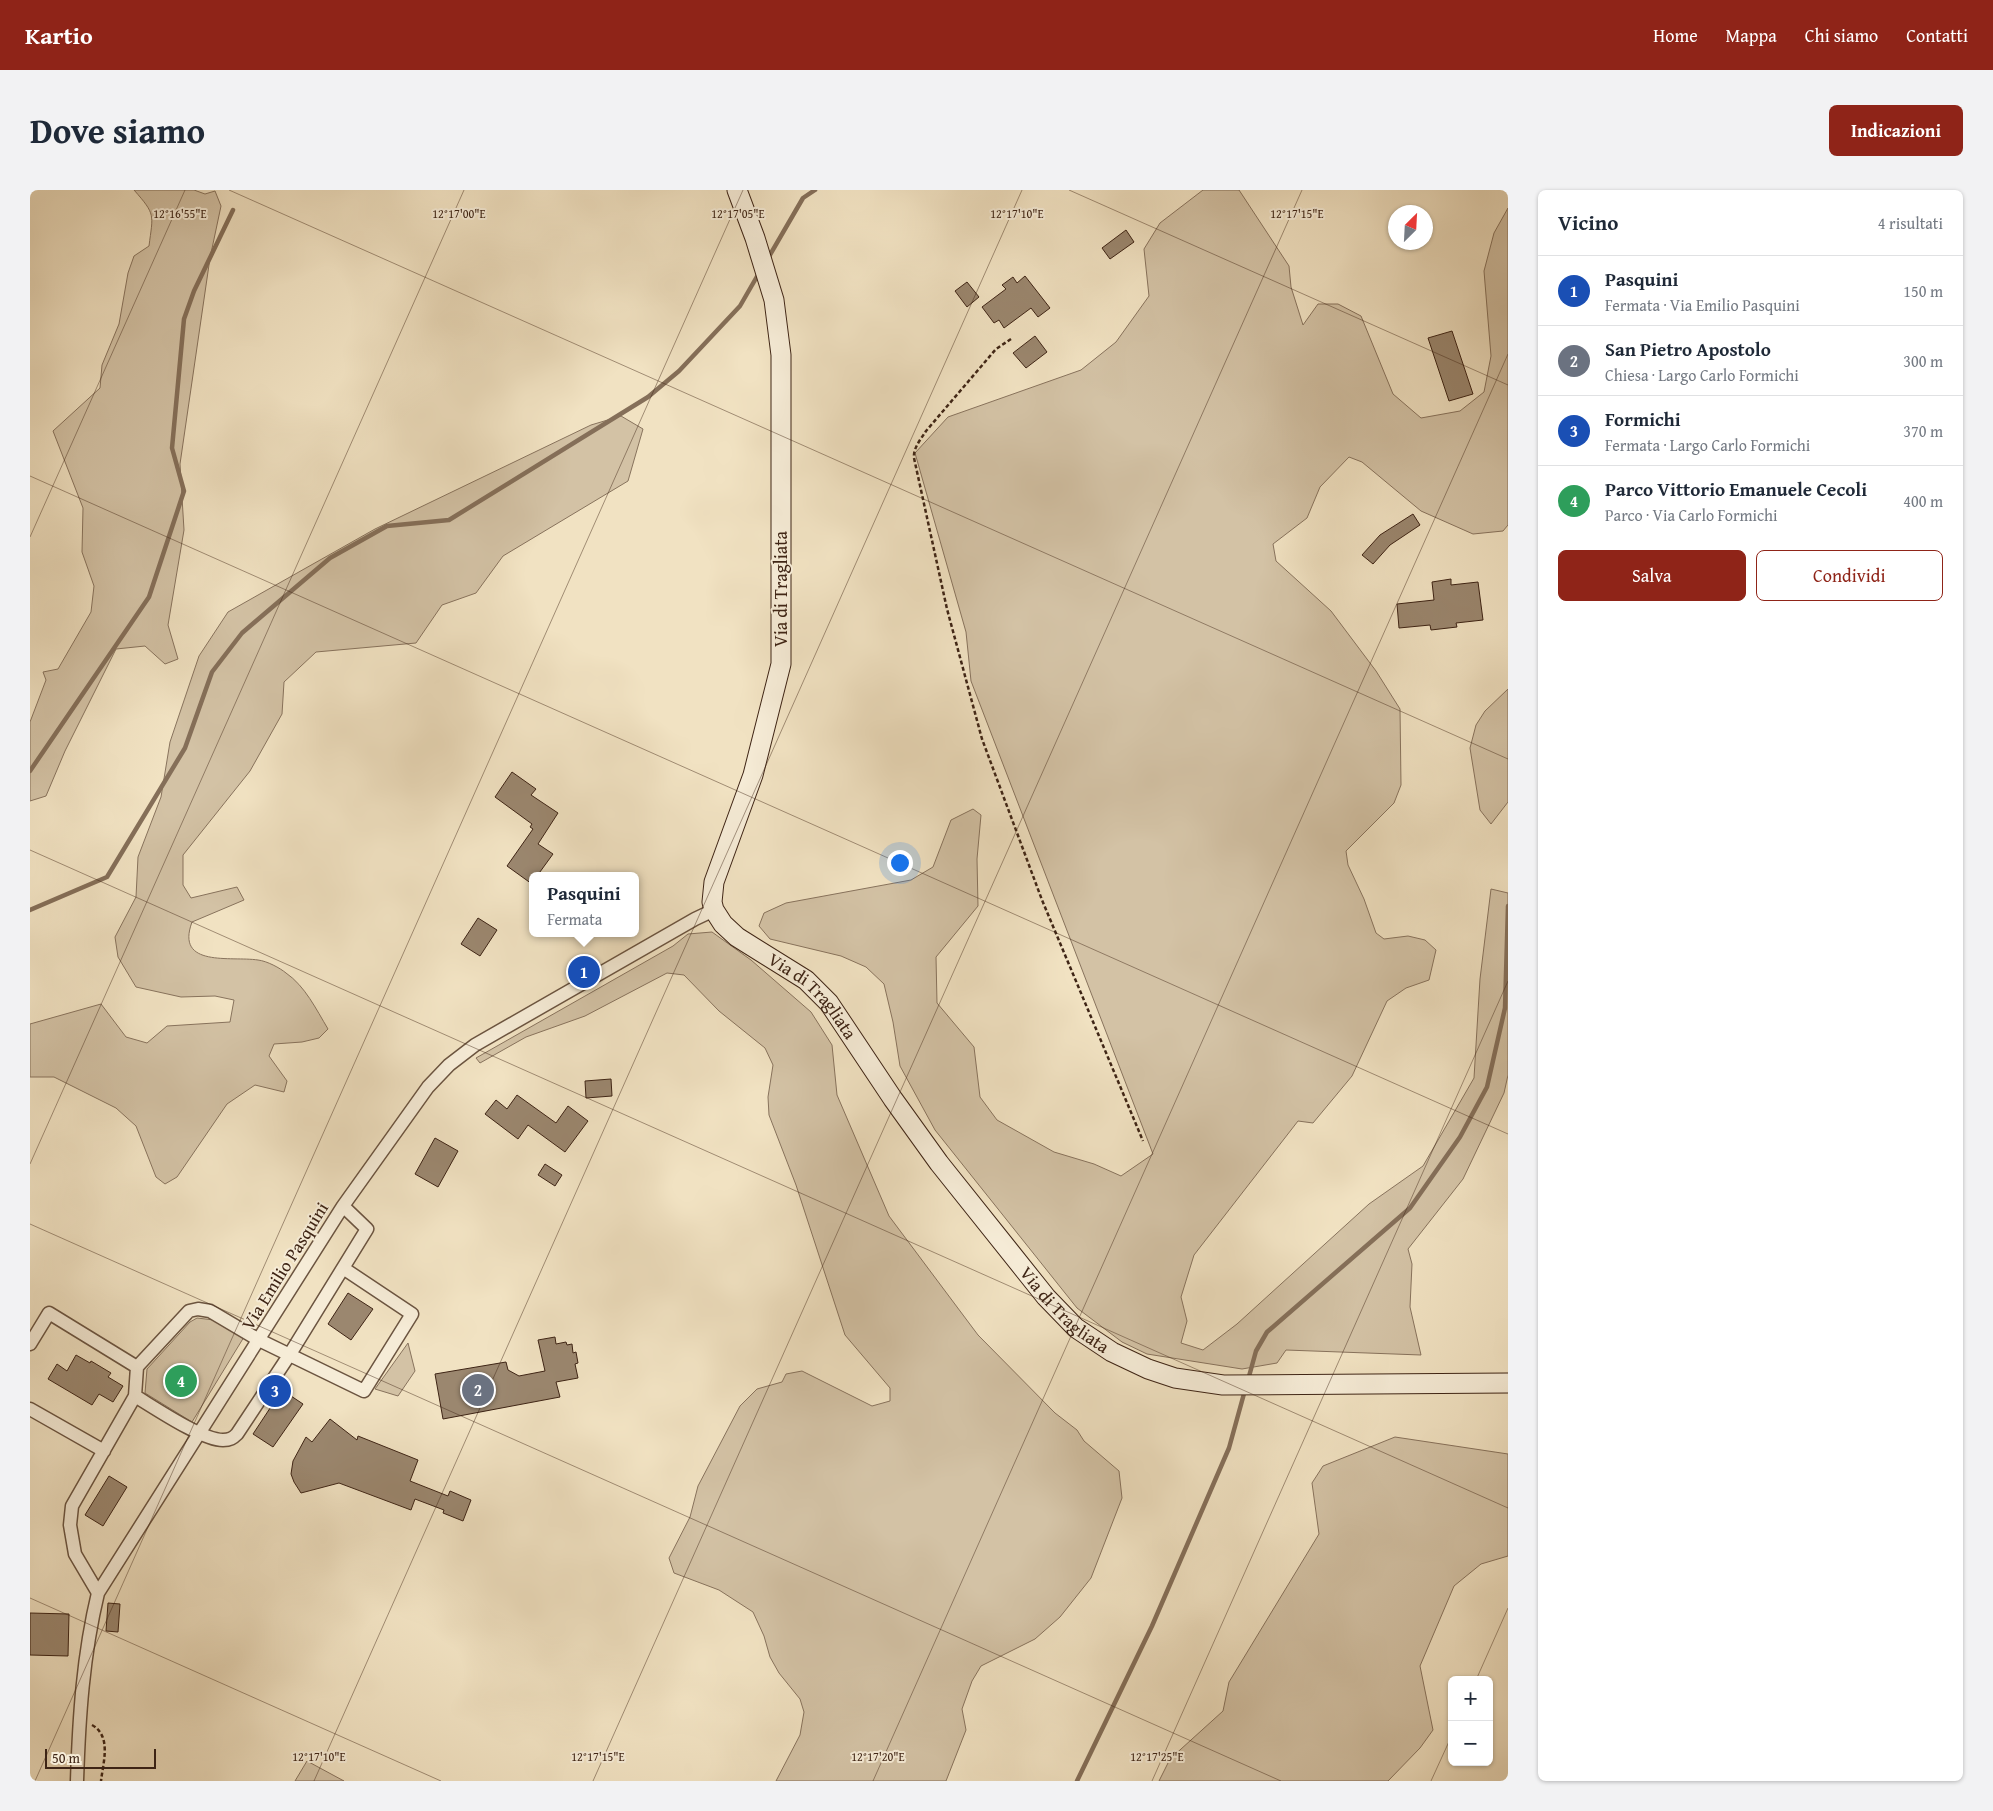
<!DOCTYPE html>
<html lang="it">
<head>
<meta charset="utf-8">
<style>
  body { margin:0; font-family:"Gentium Book Plus",serif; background:#f2f2f3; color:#1f2937 }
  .controls { position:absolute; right:15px; bottom:15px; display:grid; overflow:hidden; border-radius:8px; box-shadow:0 1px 4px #0004 }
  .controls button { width:45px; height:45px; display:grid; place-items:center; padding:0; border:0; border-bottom:1px solid #e0e1e3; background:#fff; color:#1f2937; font:25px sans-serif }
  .compass { position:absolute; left:1358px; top:15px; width:45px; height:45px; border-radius:50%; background:#fff; box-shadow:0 1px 4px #0004; rotate:24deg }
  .scale { position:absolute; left:15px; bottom:12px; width:111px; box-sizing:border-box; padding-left:5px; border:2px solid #3e2415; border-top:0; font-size:14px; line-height:18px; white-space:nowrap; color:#3e2415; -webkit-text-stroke:4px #f6ecd7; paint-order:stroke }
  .you { position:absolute; left:869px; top:672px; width:18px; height:18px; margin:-12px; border:4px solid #fff; border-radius:50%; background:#1a73e8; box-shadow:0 0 0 8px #1a73e833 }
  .badge { display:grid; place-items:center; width:32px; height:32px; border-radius:50%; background:#8f2418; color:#fff; font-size:16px; font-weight:700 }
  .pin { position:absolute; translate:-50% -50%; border:2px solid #fff; box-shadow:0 1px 5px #0006 }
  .popup { position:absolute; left:499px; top:682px; width:110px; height:65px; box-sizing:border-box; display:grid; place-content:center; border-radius:8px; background:#fff; filter:drop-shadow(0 1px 4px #0005); font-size:16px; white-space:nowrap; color:#747a83 }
  .popup b { font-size:19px; color:#1f2937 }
  .popup::after { content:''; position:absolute; left:50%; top:100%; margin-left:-10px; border:10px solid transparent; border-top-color:#fff }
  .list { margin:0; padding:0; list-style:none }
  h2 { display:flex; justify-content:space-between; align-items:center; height:65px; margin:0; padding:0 20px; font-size:21px }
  h2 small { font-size:16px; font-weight:400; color:#747a83 }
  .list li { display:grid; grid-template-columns:32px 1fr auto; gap:15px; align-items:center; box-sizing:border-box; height:70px; padding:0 20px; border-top:1px solid #e0e1e3 }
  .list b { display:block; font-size:19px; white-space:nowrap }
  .list p { margin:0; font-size:16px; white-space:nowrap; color:#747a83 }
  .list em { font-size:16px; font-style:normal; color:#747a83 }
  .actions { display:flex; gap:10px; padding:15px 20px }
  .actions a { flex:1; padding:11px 0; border:1px solid #8f2418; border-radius:8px; text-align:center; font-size:18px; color:#8f2418 }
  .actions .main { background:#8f2418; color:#fff }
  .map { position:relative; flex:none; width:1478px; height:1591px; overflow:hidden; border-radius:8px }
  header { display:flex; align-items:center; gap:30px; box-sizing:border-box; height:70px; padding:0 25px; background:#8f2418; color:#fff }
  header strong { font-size:24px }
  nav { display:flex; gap:28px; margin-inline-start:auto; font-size:18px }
  .intro { display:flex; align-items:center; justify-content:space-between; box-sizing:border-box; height:120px; padding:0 30px }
  h1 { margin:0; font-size:35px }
  .button { padding:12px 22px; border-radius:8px; background:#8f2418; color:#fff; font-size:18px; font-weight:700 }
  main { display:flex; gap:30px; padding:0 30px }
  aside { flex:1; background:#fff; border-radius:8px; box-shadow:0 1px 4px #0004 }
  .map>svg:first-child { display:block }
</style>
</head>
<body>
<header>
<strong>Kartio</strong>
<nav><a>Home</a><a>Mappa</a><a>Chi siamo</a><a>Contatti</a></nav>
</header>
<div class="intro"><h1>Dove siamo</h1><a class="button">Indicazioni</a></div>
<main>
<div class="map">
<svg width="1478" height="1591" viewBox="0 0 1478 1591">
  <rect width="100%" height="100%" fill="#f1e2c2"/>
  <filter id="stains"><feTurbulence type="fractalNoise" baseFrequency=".004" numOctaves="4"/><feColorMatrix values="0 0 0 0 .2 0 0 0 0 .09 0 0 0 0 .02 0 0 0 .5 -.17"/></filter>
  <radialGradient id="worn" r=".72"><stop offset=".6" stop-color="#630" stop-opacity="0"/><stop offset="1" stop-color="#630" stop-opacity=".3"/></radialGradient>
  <path fill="#d3c2a5" stroke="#88735d" d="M104,0H164L175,4L185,1L191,16L180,68L150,274L154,340L138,435L148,469L135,474L115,456L86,459L35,561L16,606L0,611V532L16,490L13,482L28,479L61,422L64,396L52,362L53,318L23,241L70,198L72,175L89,134L98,83L104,66L119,56C123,24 126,25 104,0Z
    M1173,0H1209L1259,76L1261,97L1273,135L1288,114H1308L1331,126L1363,204L1391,228L1430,221L1454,202L1461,166L1454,81L1464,43L1478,18V335L1473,341L1443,344L1391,321L1332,272L1319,267L1290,297L1277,328L1243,354L1246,371L1301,421L1346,481L1370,519L1371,595L1364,613L1316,661L1318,675L1334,709L1346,743L1354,749L1378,746L1395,750L1406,760L1399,790L1376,798L1357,811L1322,886L1283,933L1268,931L1164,1065L1151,1107L1157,1131L1151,1153L1173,1160L1207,1134L1339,1014L1393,976L1444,888L1450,789L1461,699L1478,703V885L1474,903L1433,989L1378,1059L1382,1074L1380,1117L1391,1165L1256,1160L1247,1173L1212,1179L1117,1164L1092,1152L1047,1118L905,940L870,876L863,832L854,794L836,777L811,766L740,749L729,736L734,723L756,713L881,690L903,677L921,630L943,619L951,625L947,669L948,716L906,767L907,813L944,857L950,907L967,930L1024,962L1064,974L1091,986L1123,964L941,491L936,442L885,263L918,227L1051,180L1086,152L1119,106L1114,59L1130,33Z
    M591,226L613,239L598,291L473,366L446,403L412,415L386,453L286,462L254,492L252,524L220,581L153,665V695L161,708L207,697L214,710L162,732C145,778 201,766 228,770C237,771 250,778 256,783C275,796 286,819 298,839L289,848L272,852L244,854L239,866L257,891L254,902L225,895L197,914L147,987L135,994L126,987L106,936L86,918L24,887H0V834L71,814L96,847L117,853L137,836L200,832L204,810L185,806L151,807L106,797L88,767L85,747L106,707L108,667L131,607L140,552L169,466L198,422L345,339L561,235Z
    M1478,499V612L1461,634L1450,620L1440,558L1446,535L1455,521Z
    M682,742L721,770L781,822L802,855L807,905L859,1026L948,1145L1025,1223L1047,1240L1054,1251L1089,1281L1092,1308L1061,1388L1030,1427L1005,1449L951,1476L942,1491L932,1519L936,1540L916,1591H746L770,1545L774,1522L770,1509L749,1483L740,1467L734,1446L723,1422L689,1400L644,1383L639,1368L660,1327L668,1296L710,1216L727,1199L752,1192L756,1184L772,1181L842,1216L860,1211V1198L815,1145L766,995L739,925L738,907L743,875L735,858L689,821L654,785L637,783L555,826L496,847L450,873L446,868L643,756L658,744Z
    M167,1128L184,1130L214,1147L162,1232L115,1203L117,1179L160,1132Z
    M378,1153L385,1181L368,1206L345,1199Z
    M1365,1247L1478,1264V1366L1451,1374L1424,1396L1390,1476L1403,1540L1390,1558L1358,1591H1129L1140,1569L1193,1521L1199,1492L1289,1344L1282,1293L1293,1276Z
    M277,1571L314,1591H265Z"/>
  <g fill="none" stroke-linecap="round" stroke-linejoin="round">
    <path stroke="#856f59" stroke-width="4.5" d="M737,70L773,8L785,0
      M0,581L119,407L154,301L142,258L154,129L164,101L203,20
      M0,720L77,687L155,558L182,482L212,443L300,368L357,336L419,330L618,207L649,181L710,116L729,83
      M1218,1190L1226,1161L1237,1142L1380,1018L1430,947L1457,897L1475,818L1478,716
      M1047,1591L1122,1436L1199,1258L1215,1200"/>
  </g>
  <path fill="#9b876f" stroke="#3e2415" d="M1096,40L1104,52L1080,69L1072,58Z
    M995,86L1020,118L1008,127L1001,118L974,138L969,130L964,133L952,117L976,99L972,95L983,87L987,93Z
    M937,92L949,107L937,117L925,101Z
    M1422,141L1443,204L1419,211L1398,148Z
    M1005,146L1017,162L996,178L983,163Z
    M1383,324L1390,335L1360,355L1343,374L1332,365L1350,345Z
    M1421,389V395L1448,392L1453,430L1426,433L1427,437L1401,440L1400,435L1369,438L1367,414L1404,410L1402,392Z
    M482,582L506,599L501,605L528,623L508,654L523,664L507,686H503L502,694L477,676L503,639L500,637L502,634L465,607Z
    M448,728L467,740L450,766L431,754Z
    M581,889L582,906L556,908L555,891Z
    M487,905L526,933L538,916L558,931L535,962L498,935L488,949L455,924L466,910L477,919Z
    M405,948L428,961L408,997L385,984Z
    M515,974L532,985L525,996L508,985Z
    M318,1103L343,1119L321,1150L298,1134Z
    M525,1147L526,1154L536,1152L537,1155L542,1154L543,1163L546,1162L548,1173L545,1174L548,1188L526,1192L530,1207L413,1229L405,1184L476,1172L478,1180L489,1186L515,1181L508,1150Z
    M46,1165L60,1173L61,1171L81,1183L78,1187L93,1196L83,1212L69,1204L62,1215L18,1189L27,1174L37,1181Z
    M252,1200L273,1214L243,1257L223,1244Z
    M300,1229L327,1250L328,1246L388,1270L380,1291L418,1306L420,1301L441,1310L433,1331L413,1323L414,1320L385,1309L381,1320L309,1293L271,1303L264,1292L261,1284L263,1271L276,1247L282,1252Z
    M79,1286L97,1297L73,1336L55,1325Z
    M78,1413L90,1414L88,1442L76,1441Z
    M0,1423L39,1424L38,1466L0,1465Z"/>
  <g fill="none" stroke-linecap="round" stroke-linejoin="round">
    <g stroke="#6b5440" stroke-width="15">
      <path id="street" d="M0,1154L19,1123L107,1177
        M105,1206L107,1177L159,1121L168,1119L180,1121L229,1150L334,1201L382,1124L313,1078
        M0,1219L74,1261
        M68,1403L45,1364L40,1335L42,1316L105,1206C125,1218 172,1250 193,1250C200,1250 203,1248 207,1244L260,1164L337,1039L313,1016
        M47,1591C49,1528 53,1465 68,1403L313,1016L398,897L419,875L445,855L665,729L684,720"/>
    </g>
    <g stroke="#3e2415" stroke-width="21">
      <g id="secondary">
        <path id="s1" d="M707,0L725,48L744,110L751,165V474L723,585L684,692L682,712L684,720L693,734L707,747L776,790L799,813L863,909L909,973L1016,1107L1046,1138L1082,1162L1118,1179L1145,1188L1193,1195L1478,1193"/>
      </g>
    </g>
    <path stroke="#3e2415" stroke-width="2.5" stroke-dasharray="4 2.5" stroke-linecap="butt" d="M981,149L966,159L896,241C891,249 883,258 884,268L917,419L952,549L1012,710L1113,951
      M62,1535C82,1546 73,1573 71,1591"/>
    <use href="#street" stroke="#f6ecd7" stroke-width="12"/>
    <use href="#secondary" stroke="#f6ecd7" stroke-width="19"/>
  </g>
  <path fill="none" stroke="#3e2415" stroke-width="1" stroke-opacity="0.45" d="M199,0L1478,569M1039,0L1478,195M0,286L1478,944M0,347L155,0M0,660L1478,1318M0,974L434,0M0,1034L1251,1591M0,1408L411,1591M1446,1490L1478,1418M5,1591L713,0M284,1591L992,0M563,1591L1272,0M843,1591L1478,164M1122,1591L1478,791M1401,1591L1422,1545"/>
  <g text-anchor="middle" stroke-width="4" stroke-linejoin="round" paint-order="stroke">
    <g font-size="18" fill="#3e2415" stroke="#f6ecd7">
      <text transform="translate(751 399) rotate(-90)" y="6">Via di Tragliata</text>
      <text dy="6" stroke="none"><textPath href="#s1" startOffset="870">Via di Tragliata</textPath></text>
      <text transform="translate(255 1076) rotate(-58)" y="6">Via Emilio Pasquini</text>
      <text dy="6" stroke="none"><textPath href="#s1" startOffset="1275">Via di Tragliata</textPath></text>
    </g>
  </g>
  <g font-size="12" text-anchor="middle" fill="#3e2415" stroke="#f6ecd7" stroke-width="4" stroke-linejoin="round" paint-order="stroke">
    <text x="429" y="28">12°17'00"E</text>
    <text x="708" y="28">12°17'05"E</text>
    <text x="987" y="28">12°17'10"E</text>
    <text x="1267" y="28">12°17'15"E</text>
    <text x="150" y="28">12°16'55"E</text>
    <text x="289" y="1571">12°17'10"E</text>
    <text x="568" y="1571">12°17'15"E</text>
    <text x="848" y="1571">12°17'20"E</text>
    <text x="1127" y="1571">12°17'25"E</text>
  </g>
  <rect width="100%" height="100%" filter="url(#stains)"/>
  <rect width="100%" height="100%" fill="url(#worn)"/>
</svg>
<div class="controls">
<button>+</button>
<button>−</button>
</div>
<svg class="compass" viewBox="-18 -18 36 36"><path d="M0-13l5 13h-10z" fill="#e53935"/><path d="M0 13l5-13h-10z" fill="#747a83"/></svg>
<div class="scale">50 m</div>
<div class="you"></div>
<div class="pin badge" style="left:554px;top:782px;background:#1a4fb4">1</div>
<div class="popup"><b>Pasquini</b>Fermata</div>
<div class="pin badge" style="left:448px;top:1200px;background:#6b7280">2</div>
<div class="pin badge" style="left:245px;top:1201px;background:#1a4fb4">3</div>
<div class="pin badge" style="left:151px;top:1191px;background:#2e9e5b">4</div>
</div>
<aside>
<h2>Vicino<small>4 risultati</small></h2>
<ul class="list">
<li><span class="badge" style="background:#1a4fb4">1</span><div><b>Pasquini</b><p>Fermata · Via Emilio Pasquini</p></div><em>150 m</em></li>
<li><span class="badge" style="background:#6b7280">2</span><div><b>San Pietro Apostolo</b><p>Chiesa · Largo Carlo Formichi</p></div><em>300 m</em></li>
<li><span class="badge" style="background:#1a4fb4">3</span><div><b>Formichi</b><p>Fermata · Largo Carlo Formichi</p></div><em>370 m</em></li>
<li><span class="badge" style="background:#2e9e5b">4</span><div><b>Parco Vittorio Emanuele Cecoli</b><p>Parco · Via Carlo Formichi</p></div><em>400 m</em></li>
</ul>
<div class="actions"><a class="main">Salva</a><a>Condividi</a></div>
</aside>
</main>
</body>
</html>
